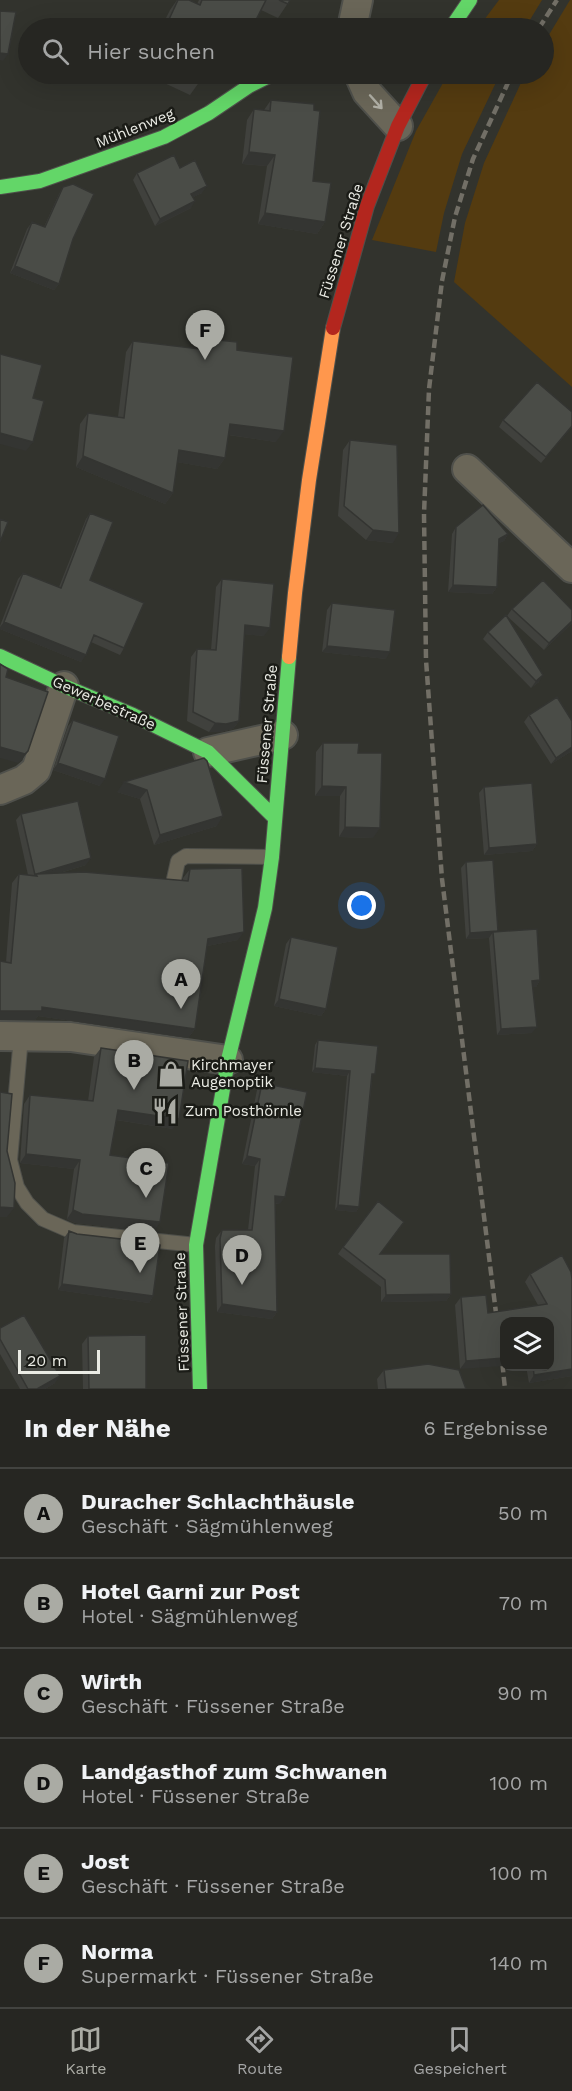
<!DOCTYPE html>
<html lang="de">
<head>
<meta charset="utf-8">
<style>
  body { margin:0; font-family:"Work Sans",sans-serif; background:#32322f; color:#f1f3f6 }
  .controls { position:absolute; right:18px; bottom:18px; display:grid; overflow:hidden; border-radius:12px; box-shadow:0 6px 24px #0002 }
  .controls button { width:54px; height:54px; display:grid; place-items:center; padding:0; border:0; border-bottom:2px solid #424340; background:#262622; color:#f1f3f6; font:30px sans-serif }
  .scale { position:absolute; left:18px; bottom:15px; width:82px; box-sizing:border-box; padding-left:6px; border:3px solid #eaebe4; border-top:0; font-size:16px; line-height:21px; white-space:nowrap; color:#eaebe4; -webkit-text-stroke:4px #1b1c17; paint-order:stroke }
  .you { position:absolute; left:362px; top:906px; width:21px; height:21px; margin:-15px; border:4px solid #fff; border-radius:50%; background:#1a73e8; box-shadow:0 0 0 9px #1a73e833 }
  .badge { display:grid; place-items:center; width:39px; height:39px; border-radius:50%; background:#aaaba4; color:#111; font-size:20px; font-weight:700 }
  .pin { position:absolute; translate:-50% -50px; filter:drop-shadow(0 2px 3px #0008) }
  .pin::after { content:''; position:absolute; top:32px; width:21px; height:18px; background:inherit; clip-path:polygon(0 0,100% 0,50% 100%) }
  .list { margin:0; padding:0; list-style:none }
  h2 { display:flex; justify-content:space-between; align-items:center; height:78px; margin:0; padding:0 24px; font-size:26px }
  h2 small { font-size:20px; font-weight:400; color:#a4a5a5 }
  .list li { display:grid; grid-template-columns:39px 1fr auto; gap:18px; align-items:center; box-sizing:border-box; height:90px; padding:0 24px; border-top:2px solid #424340 }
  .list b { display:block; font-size:22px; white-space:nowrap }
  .list p { margin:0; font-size:20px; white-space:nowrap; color:#a4a5a5 }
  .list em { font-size:20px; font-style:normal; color:#a4a5a5 }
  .icon { flex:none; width:33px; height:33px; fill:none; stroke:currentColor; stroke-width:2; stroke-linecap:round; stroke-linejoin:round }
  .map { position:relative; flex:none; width:572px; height:1389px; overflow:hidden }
  .search { position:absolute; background:#262622; box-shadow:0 6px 24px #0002; left:18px; right:18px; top:18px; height:66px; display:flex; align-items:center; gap:15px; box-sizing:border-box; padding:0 21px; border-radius:33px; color:#a4a5a5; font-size:22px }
  .sheet { height:618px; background:#262622 }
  nav { display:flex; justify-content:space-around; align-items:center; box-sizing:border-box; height:84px; border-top:2px solid #424340; background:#262622; font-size:16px; color:#a4a5a5 }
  nav a { display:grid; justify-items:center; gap:3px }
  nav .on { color:#aaaba4 }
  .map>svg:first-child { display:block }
</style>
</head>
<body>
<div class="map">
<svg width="572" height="1389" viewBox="0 0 572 1389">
  <rect width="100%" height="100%" fill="#32332d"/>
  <path fill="#543b10" d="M499,0H542L525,28H478Z
    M570,0H572V387L454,282L465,223L484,163L525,74H544V43Z
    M448,74H500L462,154L444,213L436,252L372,240L416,131Z"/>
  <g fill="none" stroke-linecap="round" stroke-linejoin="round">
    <g stroke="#4f504b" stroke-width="16">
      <path id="lane" d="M174,879L178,861L186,856L272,857
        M21,1037L10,1160L17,1187L27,1203L43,1219L73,1232L196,1245"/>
    </g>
    <g stroke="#4f504b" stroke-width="32">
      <path id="street" d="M352,28L358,0
        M359,74L367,92L398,126
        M467,469L572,568
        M208,752L283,735
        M0,790L24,780L36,770L64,686
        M0,1036L71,1037L228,1060"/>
    </g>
    <g stroke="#4f504b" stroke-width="16">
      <path id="fast" d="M451,28L470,0
        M0,187L40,181L164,137L209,113L249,86L273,74
        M0,656L64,686L133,715L208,752L275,818
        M200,1389L196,1245L228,1060L265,908L272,857L289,657"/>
    </g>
    <g stroke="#4f504b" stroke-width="16">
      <path id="slow" d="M289,657L295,593L309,480L333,328"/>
    </g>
    <g stroke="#4f504b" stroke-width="16">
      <path id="jam" d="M333,328L367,206L398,126L425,74"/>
    </g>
    <use href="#lane" stroke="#6a6658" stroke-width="14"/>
    <use href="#street" stroke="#6a6658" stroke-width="28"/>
    <use href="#fast" stroke="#63d668" stroke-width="14"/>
    <use href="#slow" stroke="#ff974d" stroke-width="14"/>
    <use href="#jam" stroke="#b3261e" stroke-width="14"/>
    <path stroke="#726f66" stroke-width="4.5" stroke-dasharray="9 4.5" stroke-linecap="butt" d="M539,28L557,0
      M498,1329L442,879L426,660L424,514L429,389L442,281L455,217L473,159L512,74
      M501,1350L505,1389"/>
  </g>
  <path fill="#40413d" d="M177,0H189L197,4L199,0H290L278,18L261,10L252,28H161L170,10Z
    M145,74H204L200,81L190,95Z
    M271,100L314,110L313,181L325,222L317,234L258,224L267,166L242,164L247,120L254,109L264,110Z
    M137,173L202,193L193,197L191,208L155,226L133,180Z
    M63,187L73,239L59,284L54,290L10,273L27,229L32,222L44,227L59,194Z
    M209,339L237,350L276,442L228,435L225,458L217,469L177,462L173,493L165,504L76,467L80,424L88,413L118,417L126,352L133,341L202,349Z
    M503,420L572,427L541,463L499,427Z
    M350,440L393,543L366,540L338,516L343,450Z
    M90,513V580L124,648L120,655L91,642L81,662L0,629V626L18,579L23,573L59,587L86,519Z
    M456,527L508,534L504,541L499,543L497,587L492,594L448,592L452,534Z
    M222,579L264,636L244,634L239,721L233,729L220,732H209L187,721L191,657L197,649L211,650L216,587Z
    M332,603L386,659L322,652L327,610Z
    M512,609L572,623L544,650L507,616Z
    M488,632L539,682L531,688L483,639Z
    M529,715L572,751L551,764L524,722Z
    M73,720L100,786L53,770L68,726Z
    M323,743L358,753L373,838L339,837L340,796H315L316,752Z
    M204,758L217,826L154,845L140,799L117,792Z
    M484,787L537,844L532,851L484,855L479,793Z
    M21,814L86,865L60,873L183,881V878L190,869L238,940L207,946L195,1029L188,1038L38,1016L35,1020L6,962L12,883L19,874L28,875L16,820Z
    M466,862L498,931L540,980L536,987H533L532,1033L497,1035L489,938L466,939L461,868Z
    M291,937L326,1009L321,1016L274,1006L286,944Z
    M318,1040L372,1079L359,1207L356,1212L335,1210L347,1076L312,1072L315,1045Z
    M101,1048L173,1129L116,1120L110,1155L154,1232L75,1223L67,1219L74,1169L20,1163L24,1104L30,1095L88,1101L94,1057Z
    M262,1083L280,1204H275L277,1312L272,1319L217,1312L215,1246L216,1238L222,1230H248L255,1166L242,1164L257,1090Z
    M69,1231L153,1296L149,1303L58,1290L64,1238Z
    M343,1247L380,1254L451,1294L446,1301L381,1302V1287L338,1254Z
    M562,1255L572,1376L529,1383L526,1366H549V1322L460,1369L455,1305L461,1297L488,1313L538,1305L525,1282L530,1274Z
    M0,1328L55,1383L45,1389H20L0,1354Z
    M88,1336L146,1389H83L82,1344Z
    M384,1370L466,1389H378L377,1379Z"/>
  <path fill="#343532" d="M0,53L8,54L3,61L0,60Z
    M249,152L275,155L267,166L242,164Z
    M207,186L202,193L187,200L191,194Z
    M195,201L191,208L155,226L160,219Z
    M265,213L325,222L317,234L258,224Z
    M15,266L59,284L54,290L10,273Z
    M230,424L284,431L276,442L223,434Z
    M0,433L33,442L26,451L0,444Z
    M179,450L225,458L217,469L171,461Z
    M83,456L173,493L165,504L76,467Z
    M373,530L399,533L393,543L366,540Z
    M508,534L504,541L494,546L499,539Z
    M453,585L497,587L492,594L448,592Z
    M572,621V623L544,650L549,643Z
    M4,622L86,655L81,662L0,629V627Z
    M245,625L270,628L264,636L239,634Z
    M327,646L390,652L386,659L322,652Z
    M543,675L539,682L531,688L536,681Z
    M239,721L233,729L220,732H209L215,723Z
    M0,747L28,751L22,760L18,763L0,758Z
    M572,747V751L551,764L556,758Z
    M58,763L105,779L100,786L53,770Z
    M124,782L147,790L140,799L117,792Z
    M322,786L346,787L340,796H315Z
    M223,816L217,826L154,845L160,835Z
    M345,827L380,828L373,838L339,837Z
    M537,844L532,851L484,855L489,848Z
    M91,858L86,865L33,881L37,876L36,875Z
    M244,932L238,940L202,947L208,939Z
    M493,932L489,938L466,939L470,933Z
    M540,980L536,987H528L532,981Z
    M279,999L326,1009L321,1016L274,1006Z
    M42,1007L195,1029L188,1038L38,1016L35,1020H0V1011Z
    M537,1027L532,1033L497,1035L501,1029Z
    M315,1068L350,1071L347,1076L312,1072Z
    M118,1110L179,1119L173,1129L111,1119Z
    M26,1154L80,1160L74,1169L20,1163Z
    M247,1156L260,1159L255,1166L242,1164Z
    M275,1196L285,1197L280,1204L269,1203Z
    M338,1205L359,1207L356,1212L335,1210Z
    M0,1207L14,1208L7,1217H0Z
    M73,1210L160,1222L154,1232L75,1223L67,1219Z
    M62,1284L153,1296L149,1303L58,1290Z
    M451,1294L446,1301L381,1302L386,1295Z
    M222,1304L277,1312L272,1319L217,1312Z
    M504,1358V1366L460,1369L466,1361Z
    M572,1369V1376L529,1383L534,1375Z
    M60,1376L55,1383L45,1389H37Z"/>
  <path fill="#4a4c47" stroke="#343532" stroke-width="1.5" d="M178,0H189L200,5L202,0H266L252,28H249L235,22L232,28H165Z
    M279,0H290L288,4Z
    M0,11L16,12L8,54L0,53Z
    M184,74H204L200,81Z
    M271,100L314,104V110L320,111L313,181L331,183L325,222L265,213L275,155L249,152L254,109L270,111Z
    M174,155L180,168L195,160L207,186L191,194L195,201L160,219L137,173Z
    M73,184L94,194L73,239L59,284L15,266L32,222L45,227L63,187Z
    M209,339L237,342V350L293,357L284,431L230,424L225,458L179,450L173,493L83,456L88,413L124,418L133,341L208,350Z
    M0,354L42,365L33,398L44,401L33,442L0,433Z
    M537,382L572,412V426L546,457L503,420Z
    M350,440L397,445L399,533L373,530L344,506Z
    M483,505L508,534L499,539L497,587L453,585L456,527Z
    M90,513L113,522L90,580L144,603L124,648L94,635L86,655L4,622L23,573L61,588Z
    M0,519L8,522L0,542Z
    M222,579L274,584L270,628L245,625L239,721L226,724L215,723L193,712L197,649L216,650Z
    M543,580L572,610V621L549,643L512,609Z
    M332,603L395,610L390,652L327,646Z
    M506,615L543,675L536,681L488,632Z
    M0,664L8,669L6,677L48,692L28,751L25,754L0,747Z
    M557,697L572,721V747L556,758L529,715Z
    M73,720L119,736L105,779L58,763Z
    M323,743H359L358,753H382L380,828L345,827L346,787L322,786Z
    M204,758L207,761L223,816L160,835L147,790L124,782Z
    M532,783L537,844L489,848L484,787Z
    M78,801L91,858L40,873L36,874V875H35L21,814Z
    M493,860L498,931L470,933L466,862Z
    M242,868L244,932L208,939L195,1029L42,1007V1011H0V961L11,963L19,874L37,876L36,874L84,872L188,881L190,869Z
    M537,929L540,980L532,981L537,1027L501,1029L493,932Z
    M291,937L338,947L326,1009L279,999Z
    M318,1040L378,1046L375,1074H372L359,1207L338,1205L350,1071L315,1068Z
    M101,1048L188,1061L179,1119L118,1110L110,1155L169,1163L160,1222L82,1214L73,1210L80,1160L26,1154L30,1095L93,1101Z
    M262,1083L307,1092L285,1197L275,1196L277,1312L222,1304L220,1239L222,1230H252L260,1159L247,1156Z
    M0,1092L12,1094L7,1151L15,1183L14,1208L0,1207Z
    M378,1201L404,1222L380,1254H450L451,1294L386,1295L385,1280L343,1247Z
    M69,1231L77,1234L156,1243V1244L160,1245L153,1296L62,1284Z
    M562,1255L571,1272L572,1279V1369L534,1375L533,1366H549V1322H504V1358L466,1361L461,1297L486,1295L488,1313L547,1304L530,1274Z
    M24,1315L60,1376L37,1389H28L0,1339V1328Z
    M146,1335V1389H89L88,1336Z
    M428,1364L459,1370L466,1389H386L384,1370Z"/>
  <defs><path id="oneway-shaft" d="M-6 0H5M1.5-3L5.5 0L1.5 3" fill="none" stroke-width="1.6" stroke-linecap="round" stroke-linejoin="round" transform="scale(1.5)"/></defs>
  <use stroke="#b0afa5" href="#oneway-shaft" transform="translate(376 102) rotate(48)"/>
  <defs>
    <g id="shop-bare" transform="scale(2.07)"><path d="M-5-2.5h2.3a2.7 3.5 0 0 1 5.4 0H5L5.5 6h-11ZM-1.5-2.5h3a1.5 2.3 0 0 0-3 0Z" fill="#aaaba4" stroke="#1b1c17" stroke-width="2.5" paint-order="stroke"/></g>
    <g id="restaurant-bare" transform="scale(2.07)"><path d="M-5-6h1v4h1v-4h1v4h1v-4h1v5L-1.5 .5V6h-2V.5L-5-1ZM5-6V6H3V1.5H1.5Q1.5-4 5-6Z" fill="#aaaba4" stroke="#1b1c17" stroke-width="2.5" paint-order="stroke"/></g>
  </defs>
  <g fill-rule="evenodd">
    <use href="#shop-bare" x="171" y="1074"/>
    <use href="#restaurant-bare" x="165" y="1111"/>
  </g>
  <g text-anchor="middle" stroke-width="5" stroke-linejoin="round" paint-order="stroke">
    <g font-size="15" fill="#eaebe4" stroke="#1b1c17">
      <text transform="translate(135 128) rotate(-22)" y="5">Mühlenweg</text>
      <text transform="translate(341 241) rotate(-73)" y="5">Füssener Straße</text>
      <text transform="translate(104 703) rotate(24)" y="5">Gewerbestraße</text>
      <text transform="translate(267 724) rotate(-85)" y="5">Füssener Straße</text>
      <text transform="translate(182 1312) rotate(-92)" y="5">Füssener Straße</text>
    </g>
    <g font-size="15" fill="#eaebe4" stroke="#1b1c17" text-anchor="start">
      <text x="191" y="1070">Kirchmayer<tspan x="191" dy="17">Augenoptik</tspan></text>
      <text x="185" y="1116">Zum Posthörnle</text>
    </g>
  </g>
</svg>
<div class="controls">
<button><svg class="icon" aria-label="layers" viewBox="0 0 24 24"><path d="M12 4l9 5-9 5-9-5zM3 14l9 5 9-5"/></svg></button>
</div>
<div class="scale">20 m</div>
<div class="you"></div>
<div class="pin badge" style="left:181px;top:1009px">A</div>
<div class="pin badge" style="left:134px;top:1090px">B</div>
<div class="pin badge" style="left:146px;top:1198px">C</div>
<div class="pin badge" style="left:242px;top:1285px">D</div>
<div class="pin badge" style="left:140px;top:1273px">E</div>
<div class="pin badge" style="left:205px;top:360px">F</div>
<div class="search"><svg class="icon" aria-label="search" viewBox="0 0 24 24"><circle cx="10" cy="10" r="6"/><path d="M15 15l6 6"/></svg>Hier suchen</div>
</div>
<section class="sheet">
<h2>In der Nähe<small>6 Ergebnisse</small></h2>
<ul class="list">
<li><span class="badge">A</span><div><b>Duracher Schlachthäusle</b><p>Geschäft · Sägmühlenweg</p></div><em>50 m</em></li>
<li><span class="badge">B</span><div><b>Hotel Garni zur Post</b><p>Hotel · Sägmühlenweg</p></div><em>70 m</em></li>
<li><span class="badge">C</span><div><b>Wirth</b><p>Geschäft · Füssener Straße</p></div><em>90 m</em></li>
<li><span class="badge">D</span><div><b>Landgasthof zum Schwanen</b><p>Hotel · Füssener Straße</p></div><em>100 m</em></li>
<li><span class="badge">E</span><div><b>Jost</b><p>Geschäft · Füssener Straße</p></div><em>100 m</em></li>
<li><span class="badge">F</span><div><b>Norma</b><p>Supermarkt · Füssener Straße</p></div><em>140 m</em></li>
</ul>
</section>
<nav>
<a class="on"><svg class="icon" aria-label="map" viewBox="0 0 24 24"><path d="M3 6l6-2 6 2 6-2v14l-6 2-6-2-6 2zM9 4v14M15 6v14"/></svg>Karte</a>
<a><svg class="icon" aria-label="directions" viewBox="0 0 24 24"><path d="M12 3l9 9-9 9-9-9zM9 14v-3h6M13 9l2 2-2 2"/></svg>Route</a>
<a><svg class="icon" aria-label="saved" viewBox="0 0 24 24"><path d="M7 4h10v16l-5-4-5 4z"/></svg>Gespeichert</a>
</nav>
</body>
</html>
